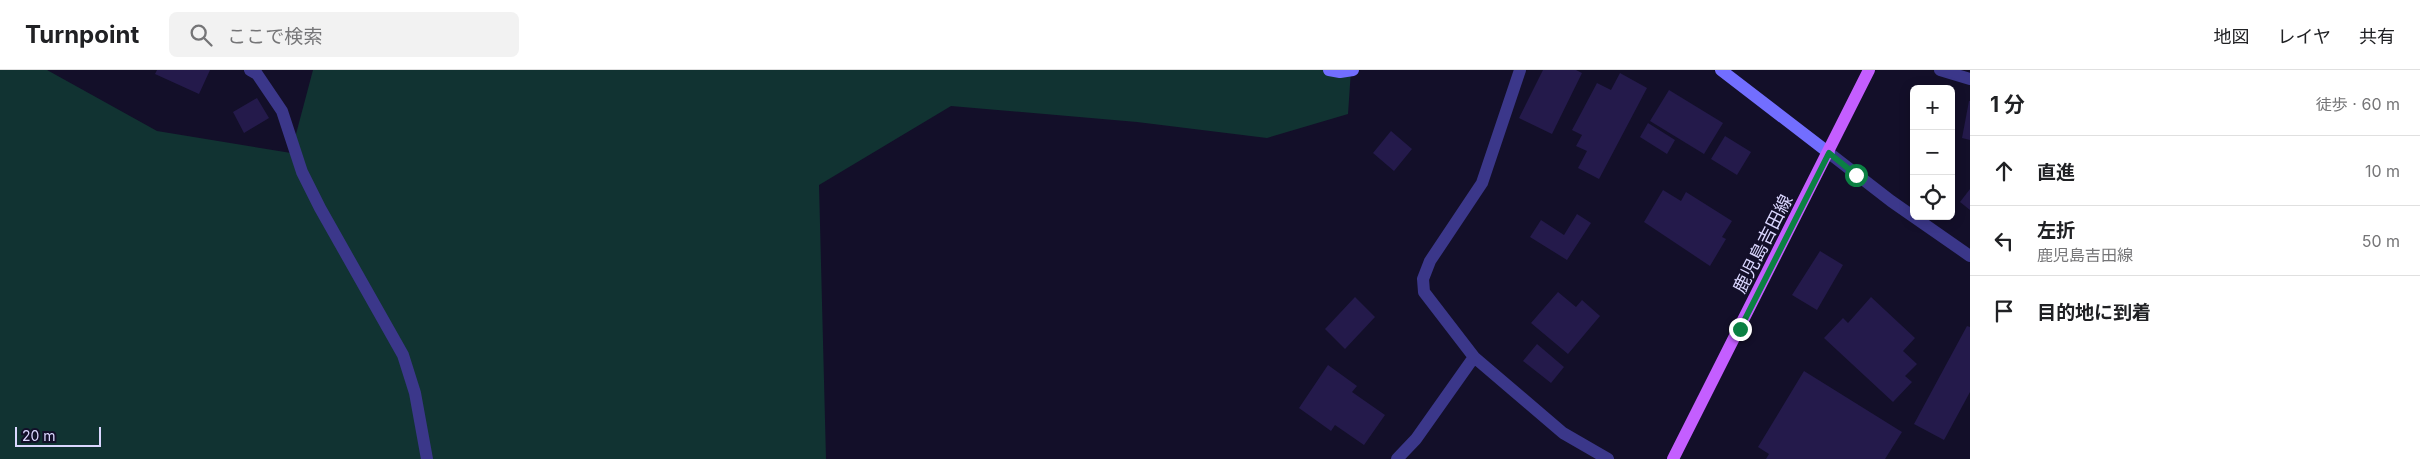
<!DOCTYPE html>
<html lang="ja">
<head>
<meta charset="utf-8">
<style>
  body { margin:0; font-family:Inter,"Noto Sans JP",sans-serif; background:#f2f2f2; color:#202124 }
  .controls { position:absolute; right:15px; top:15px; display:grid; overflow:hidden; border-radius:8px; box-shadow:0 2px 12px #0003 }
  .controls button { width:45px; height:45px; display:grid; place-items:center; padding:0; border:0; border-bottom:1px solid #e0e0e0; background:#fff; color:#202124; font:25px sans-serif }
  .scale { position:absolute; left:15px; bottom:12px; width:86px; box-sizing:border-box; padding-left:5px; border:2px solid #dbd7ff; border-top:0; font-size:14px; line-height:18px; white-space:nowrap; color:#dbd7ff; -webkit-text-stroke:4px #130f29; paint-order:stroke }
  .stop { position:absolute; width:15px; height:15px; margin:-11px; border:4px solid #0b8043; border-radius:50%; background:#fff }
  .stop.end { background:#0b8043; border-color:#fff; box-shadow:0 1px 5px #0008 }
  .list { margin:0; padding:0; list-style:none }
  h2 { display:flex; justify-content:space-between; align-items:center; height:65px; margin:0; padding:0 20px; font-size:21px }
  h2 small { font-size:16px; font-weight:400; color:#757577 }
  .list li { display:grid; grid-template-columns:32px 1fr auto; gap:15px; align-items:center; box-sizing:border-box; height:70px; padding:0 20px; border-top:1px solid #e0e0e0 }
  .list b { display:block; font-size:19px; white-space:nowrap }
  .list p { margin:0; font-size:16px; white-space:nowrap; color:#757577 }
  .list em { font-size:16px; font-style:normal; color:#757577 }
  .icon { flex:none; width:28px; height:28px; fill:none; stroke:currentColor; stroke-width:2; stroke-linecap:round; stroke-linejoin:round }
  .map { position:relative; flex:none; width:1970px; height:389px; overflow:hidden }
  header { display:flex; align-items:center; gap:30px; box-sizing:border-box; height:70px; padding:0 25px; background:#fff; border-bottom:1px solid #e0e0e0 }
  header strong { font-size:24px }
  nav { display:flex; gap:28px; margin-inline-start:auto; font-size:18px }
  .search { width:350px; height:45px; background:#f2f2f2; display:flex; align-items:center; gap:12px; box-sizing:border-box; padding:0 18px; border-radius:8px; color:#757577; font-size:19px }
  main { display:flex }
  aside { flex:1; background:#fff }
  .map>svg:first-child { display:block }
</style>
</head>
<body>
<header>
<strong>Turnpoint</strong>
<div class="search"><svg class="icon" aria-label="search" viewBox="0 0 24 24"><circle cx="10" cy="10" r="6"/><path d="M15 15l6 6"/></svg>ここで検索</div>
<nav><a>地図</a><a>レイヤ</a><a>共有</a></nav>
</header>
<main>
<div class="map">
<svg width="1970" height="389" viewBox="0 0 1970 389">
  <rect width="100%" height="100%" fill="#130f29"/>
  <path fill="#113332" d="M0,0H47L157,61L291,83L313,0H1351L1348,44L1267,68L1137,52L951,36L819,115L826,389H0Z"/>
  <path fill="#241a4b" d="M157,0H210L199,24L155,4Z
    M1543,0H1576L1582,3L1552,64L1519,48Z
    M1620,3L1647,18L1599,109L1578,98L1587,81L1576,76L1582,65L1572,60L1597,13L1611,20Z
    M1669,20L1723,53L1704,84L1650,51Z
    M257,28L269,48L244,63L233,42Z
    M1969,31H1970V70L1962,68Z
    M1648,53L1675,70L1667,84L1640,67Z
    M1391,61L1412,79L1394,101L1373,83Z
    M1725,66L1751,82L1737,105L1711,89Z
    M1970,119V140L1960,132Z
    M1663,120L1681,131L1686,122L1732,151L1722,167L1726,169L1710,196L1644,152Z
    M1577,144L1591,153L1567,190L1530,167L1541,150L1564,165Z
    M1820,181L1843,195L1817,240L1792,225Z
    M1558,222L1576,237L1582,230L1600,246L1568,284L1531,253Z
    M1355,227L1375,247L1345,279L1325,259Z
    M1871,227L1915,268L1903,281L1917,294L1905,306L1912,312L1893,332L1824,268L1843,248L1848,253Z
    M1967,256L1970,257V322L1944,370L1914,354Z
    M1537,274L1564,297L1551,313L1523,291Z
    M1328,295L1357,316L1352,322L1385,345L1364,375L1335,355L1331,361L1299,338Z
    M1804,301L1902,362L1885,389H1766L1769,384L1758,377Z"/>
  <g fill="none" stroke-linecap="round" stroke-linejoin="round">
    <path stroke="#3b378a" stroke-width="12" d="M250,0L257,4L282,41L302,102L320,138L403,285L415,323L427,389
      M1940,0L1970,9
      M1829,83L1891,131L1970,186
      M1474,287L1424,222L1423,209L1430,191L1482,113L1520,0
      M1397,389L1416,369L1474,287L1563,363L1608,389"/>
    <path stroke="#726eff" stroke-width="12" d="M1329,0L1340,2L1353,0
      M1721,0L1829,83"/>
    <path stroke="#c45eff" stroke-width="12" d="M1673,389L1869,0"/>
  </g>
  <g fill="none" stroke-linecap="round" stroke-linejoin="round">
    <path stroke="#0b8043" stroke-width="6" d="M1740,259L1829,83L1856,105"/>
  </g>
  <g text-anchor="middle" stroke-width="4.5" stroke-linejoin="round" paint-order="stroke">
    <g font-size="18" fill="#dbd7ff" stroke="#130f29">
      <text transform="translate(1763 174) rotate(-63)" y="6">鹿児島吉田線</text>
    </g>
  </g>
</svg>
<div class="controls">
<button>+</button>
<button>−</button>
<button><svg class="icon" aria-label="locate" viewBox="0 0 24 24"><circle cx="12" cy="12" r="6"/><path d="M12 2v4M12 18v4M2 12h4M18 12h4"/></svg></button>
</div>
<div class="scale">20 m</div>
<div class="stop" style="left:1856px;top:105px"></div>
<div class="stop end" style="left:1740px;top:259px"></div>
</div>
<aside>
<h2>1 分<small>徒歩 · 60 m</small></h2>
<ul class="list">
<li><svg class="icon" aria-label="ahead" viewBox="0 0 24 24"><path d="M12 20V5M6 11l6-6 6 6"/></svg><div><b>直進</b></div><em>10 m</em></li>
<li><svg class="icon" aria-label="left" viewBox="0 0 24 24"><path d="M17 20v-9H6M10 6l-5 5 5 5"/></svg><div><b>左折</b><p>鹿児島吉田線</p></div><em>50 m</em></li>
<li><svg class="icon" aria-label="arrive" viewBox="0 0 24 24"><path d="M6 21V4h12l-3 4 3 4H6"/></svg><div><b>目的地に到着</b></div></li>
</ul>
</aside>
</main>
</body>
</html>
